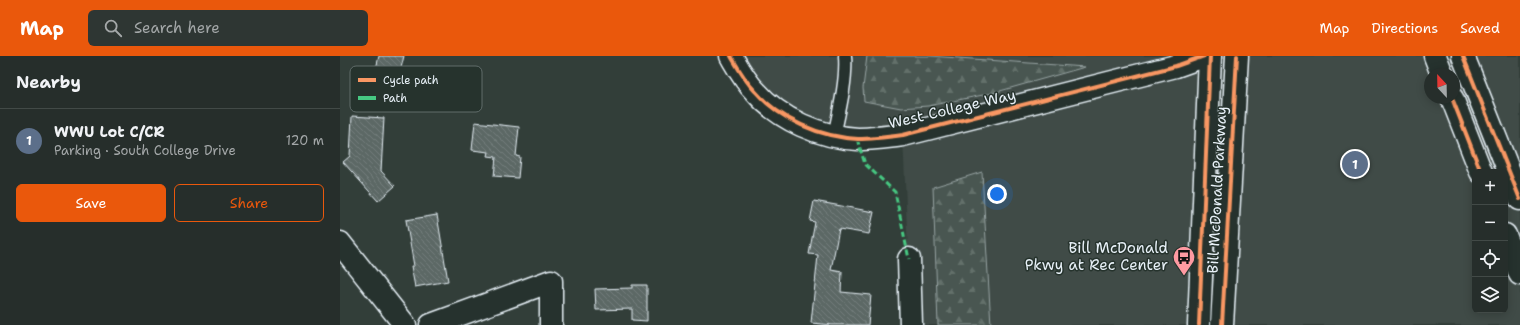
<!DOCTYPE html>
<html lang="en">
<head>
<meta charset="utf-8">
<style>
  body { margin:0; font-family:"Shantell Sans",sans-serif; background:#2e3633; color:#f1f3f6 }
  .controls { position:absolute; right:12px; bottom:12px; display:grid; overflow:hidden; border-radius:6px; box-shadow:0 2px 10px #0003 }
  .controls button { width:36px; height:36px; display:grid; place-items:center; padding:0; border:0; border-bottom:1px solid #424a47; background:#262e2b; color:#f1f3f6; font:20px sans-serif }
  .compass { position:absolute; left:1084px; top:12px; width:36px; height:36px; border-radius:50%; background:#262e2b; box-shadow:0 2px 10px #0003; rotate:338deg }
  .you { position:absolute; left:657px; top:138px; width:14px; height:14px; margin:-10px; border:3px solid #fff; border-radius:50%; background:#1a73e8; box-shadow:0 0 0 6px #1a73e833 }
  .badge { display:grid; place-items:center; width:26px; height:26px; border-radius:50%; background:#ea580c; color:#fff; font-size:13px; font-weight:700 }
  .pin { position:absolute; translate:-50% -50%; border:2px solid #fff; box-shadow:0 1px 4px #0006 }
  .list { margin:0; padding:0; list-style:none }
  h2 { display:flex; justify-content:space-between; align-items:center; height:52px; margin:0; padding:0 16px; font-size:17px }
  h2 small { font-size:13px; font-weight:400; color:#a4a8a9 }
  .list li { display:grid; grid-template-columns:26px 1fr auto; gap:12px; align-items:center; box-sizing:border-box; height:64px; padding:0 16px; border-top:1px solid #424a47 }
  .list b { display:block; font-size:15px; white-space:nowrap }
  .list p { margin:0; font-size:13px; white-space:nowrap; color:#a4a8a9 }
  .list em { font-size:13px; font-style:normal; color:#a4a8a9 }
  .actions { display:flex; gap:8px; padding:12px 16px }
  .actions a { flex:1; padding:9px 0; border:1px solid #ea580c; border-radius:6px; text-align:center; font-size:14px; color:#ea580c }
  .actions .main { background:#ea580c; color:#fff }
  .icon { flex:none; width:22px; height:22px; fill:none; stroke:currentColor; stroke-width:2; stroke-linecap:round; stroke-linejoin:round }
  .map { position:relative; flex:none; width:1180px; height:269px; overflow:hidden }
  header { display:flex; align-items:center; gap:24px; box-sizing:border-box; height:56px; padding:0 20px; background:#ea580c; color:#fff }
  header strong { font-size:19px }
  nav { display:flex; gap:22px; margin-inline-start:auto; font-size:14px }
  .search { width:280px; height:36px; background:#2e3633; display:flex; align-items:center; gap:10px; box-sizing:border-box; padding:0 14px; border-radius:6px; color:#a4a8a9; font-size:15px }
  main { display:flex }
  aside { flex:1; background:#262e2b }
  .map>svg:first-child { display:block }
</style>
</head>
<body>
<header>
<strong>Map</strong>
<div class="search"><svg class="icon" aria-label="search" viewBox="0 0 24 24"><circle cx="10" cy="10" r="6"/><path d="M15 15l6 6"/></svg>Search here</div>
<nav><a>Map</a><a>Directions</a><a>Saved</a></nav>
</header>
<main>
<aside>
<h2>Nearby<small></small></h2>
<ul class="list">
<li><span class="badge" style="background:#5c6f8a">1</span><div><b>WWU Lot C/CR</b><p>Parking · South College Drive</p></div><em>120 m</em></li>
</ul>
<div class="actions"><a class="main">Save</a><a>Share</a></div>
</aside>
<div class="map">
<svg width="1180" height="269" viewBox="0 0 1180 269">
  <defs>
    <pattern id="forest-firs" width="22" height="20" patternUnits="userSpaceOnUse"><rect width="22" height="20" fill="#495651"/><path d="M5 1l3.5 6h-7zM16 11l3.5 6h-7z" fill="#636f6b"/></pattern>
    <pattern id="building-back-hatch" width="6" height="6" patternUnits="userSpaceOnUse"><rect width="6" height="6" fill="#5c6865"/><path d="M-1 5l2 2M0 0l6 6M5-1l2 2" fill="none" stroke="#737e7c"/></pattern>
  </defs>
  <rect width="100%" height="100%" fill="#323e39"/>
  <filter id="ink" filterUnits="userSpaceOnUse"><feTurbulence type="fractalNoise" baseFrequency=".025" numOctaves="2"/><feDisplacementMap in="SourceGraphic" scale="8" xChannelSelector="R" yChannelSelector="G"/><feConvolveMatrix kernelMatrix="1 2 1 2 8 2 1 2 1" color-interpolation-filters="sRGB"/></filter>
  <g filter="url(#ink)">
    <path fill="#3f4b46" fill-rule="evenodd" d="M391,0H1180V269H571L563,79L472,73ZM1090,18H1114V42H1090ZM1135,116H1165V254H1135Z"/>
    <path fill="url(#forest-firs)" stroke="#98a4a4" d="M527,0H590L745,11L653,37L588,50L561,52L524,45L523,32Z
      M642,116L651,269H598L593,131Z"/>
    <path fill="url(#building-back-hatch)" stroke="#e8f1f8" d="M39,0H64L55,36L32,30Z
      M12,60L44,62L41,115L55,130L38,145L3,106L10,100Z
      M135,66L179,71L176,100L180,101L178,122L154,120L156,101L148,100L149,96L132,94Z
      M474,145L534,156L529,178L499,173L491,214L502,216L501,236L531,239L528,269H492L471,267L478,199L469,198L475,166L470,165Z
      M97,159L108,225L75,231L71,210H74L66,164Z
      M292,229H307V265L292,264V253L256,254L255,233L292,232Z"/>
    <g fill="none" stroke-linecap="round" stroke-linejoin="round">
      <g stroke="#e8f1f8" stroke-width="15">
        <path id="lane" d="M494,80C499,56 507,24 505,0"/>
      </g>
      <g stroke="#e8f1f8" stroke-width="25">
        <path id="street" d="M0,187L65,269
          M569,203L571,269
          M91,269L211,225V269"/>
      </g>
      <g stroke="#e8f1f8" stroke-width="25">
        <path id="secondary" d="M391,0C398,12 405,25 415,35C440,64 480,81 518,83C533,83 548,81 563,79L836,10L864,0
          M1095,0L1102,18
          M1123,0L1180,143
          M1112,42L1141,116
          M1165,179L1180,218
          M859,269L870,0
          M882,269L897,0"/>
      </g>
      <use href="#lane" stroke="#26332d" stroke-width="12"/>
      <use href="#street" stroke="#26332d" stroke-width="22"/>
      <use href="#secondary" stroke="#26332d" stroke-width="22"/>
      <path stroke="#46c982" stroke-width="3" stroke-dasharray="6 3" stroke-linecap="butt" d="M517,83L525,108L555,136L569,203"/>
      <g stroke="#26332d" stroke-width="6">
        <path id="cycleway" d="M391,0C398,12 405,25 415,35C440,64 480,81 518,83C533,83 548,81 563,79L836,10L864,0
          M1123,0L1180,143
          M1112,42L1141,116
          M859,269L870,0
          M882,269L897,0"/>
      </g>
      <use href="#cycleway" stroke="#f99763" stroke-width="4"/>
    </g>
  </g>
  <defs>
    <g id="bus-pin" transform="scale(1.15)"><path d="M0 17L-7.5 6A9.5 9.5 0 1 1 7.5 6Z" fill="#ff9aa2" stroke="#26332d"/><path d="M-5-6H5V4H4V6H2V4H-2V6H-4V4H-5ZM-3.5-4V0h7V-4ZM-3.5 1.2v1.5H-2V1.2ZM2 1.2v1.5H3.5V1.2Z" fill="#111"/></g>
  </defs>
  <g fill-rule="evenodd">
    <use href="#bus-pin" x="844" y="201"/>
  </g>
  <g text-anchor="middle" stroke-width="3" stroke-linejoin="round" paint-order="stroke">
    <g font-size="15" fill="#e8f1f8" stroke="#26332d">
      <text transform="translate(612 53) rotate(-13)" y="5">West College Way</text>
      <text transform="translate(877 134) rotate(-87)" y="5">Bill McDonald Parkway</text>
    </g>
    <g font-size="15" fill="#e8f1f8" stroke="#26332d" text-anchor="end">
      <text x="828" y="197">Bill McDonald<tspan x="828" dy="17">Pkwy at Rec Center</tspan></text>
    </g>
  </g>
  <rect x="10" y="10" width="132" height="46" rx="6" fill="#26332d" stroke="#606c6a" stroke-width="1"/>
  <rect x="18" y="22" width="18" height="4" fill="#f99763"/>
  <rect x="18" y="40" width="18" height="4" fill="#46c982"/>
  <g font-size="11" fill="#e8f1f8">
    <text x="43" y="28">Cycle path</text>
    <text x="43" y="46">Path</text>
  </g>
</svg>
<div class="controls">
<button>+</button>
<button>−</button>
<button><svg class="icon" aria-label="locate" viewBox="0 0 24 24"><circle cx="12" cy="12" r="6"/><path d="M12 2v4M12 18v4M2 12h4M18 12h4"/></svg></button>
<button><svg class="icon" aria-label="layers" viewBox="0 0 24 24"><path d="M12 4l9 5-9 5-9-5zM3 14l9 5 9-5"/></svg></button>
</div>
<svg class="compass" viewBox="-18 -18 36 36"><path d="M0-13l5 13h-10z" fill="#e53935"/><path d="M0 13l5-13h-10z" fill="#a4a8a9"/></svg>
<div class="you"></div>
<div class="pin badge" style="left:1015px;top:108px;background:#5c6f8a">1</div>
</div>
</main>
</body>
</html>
